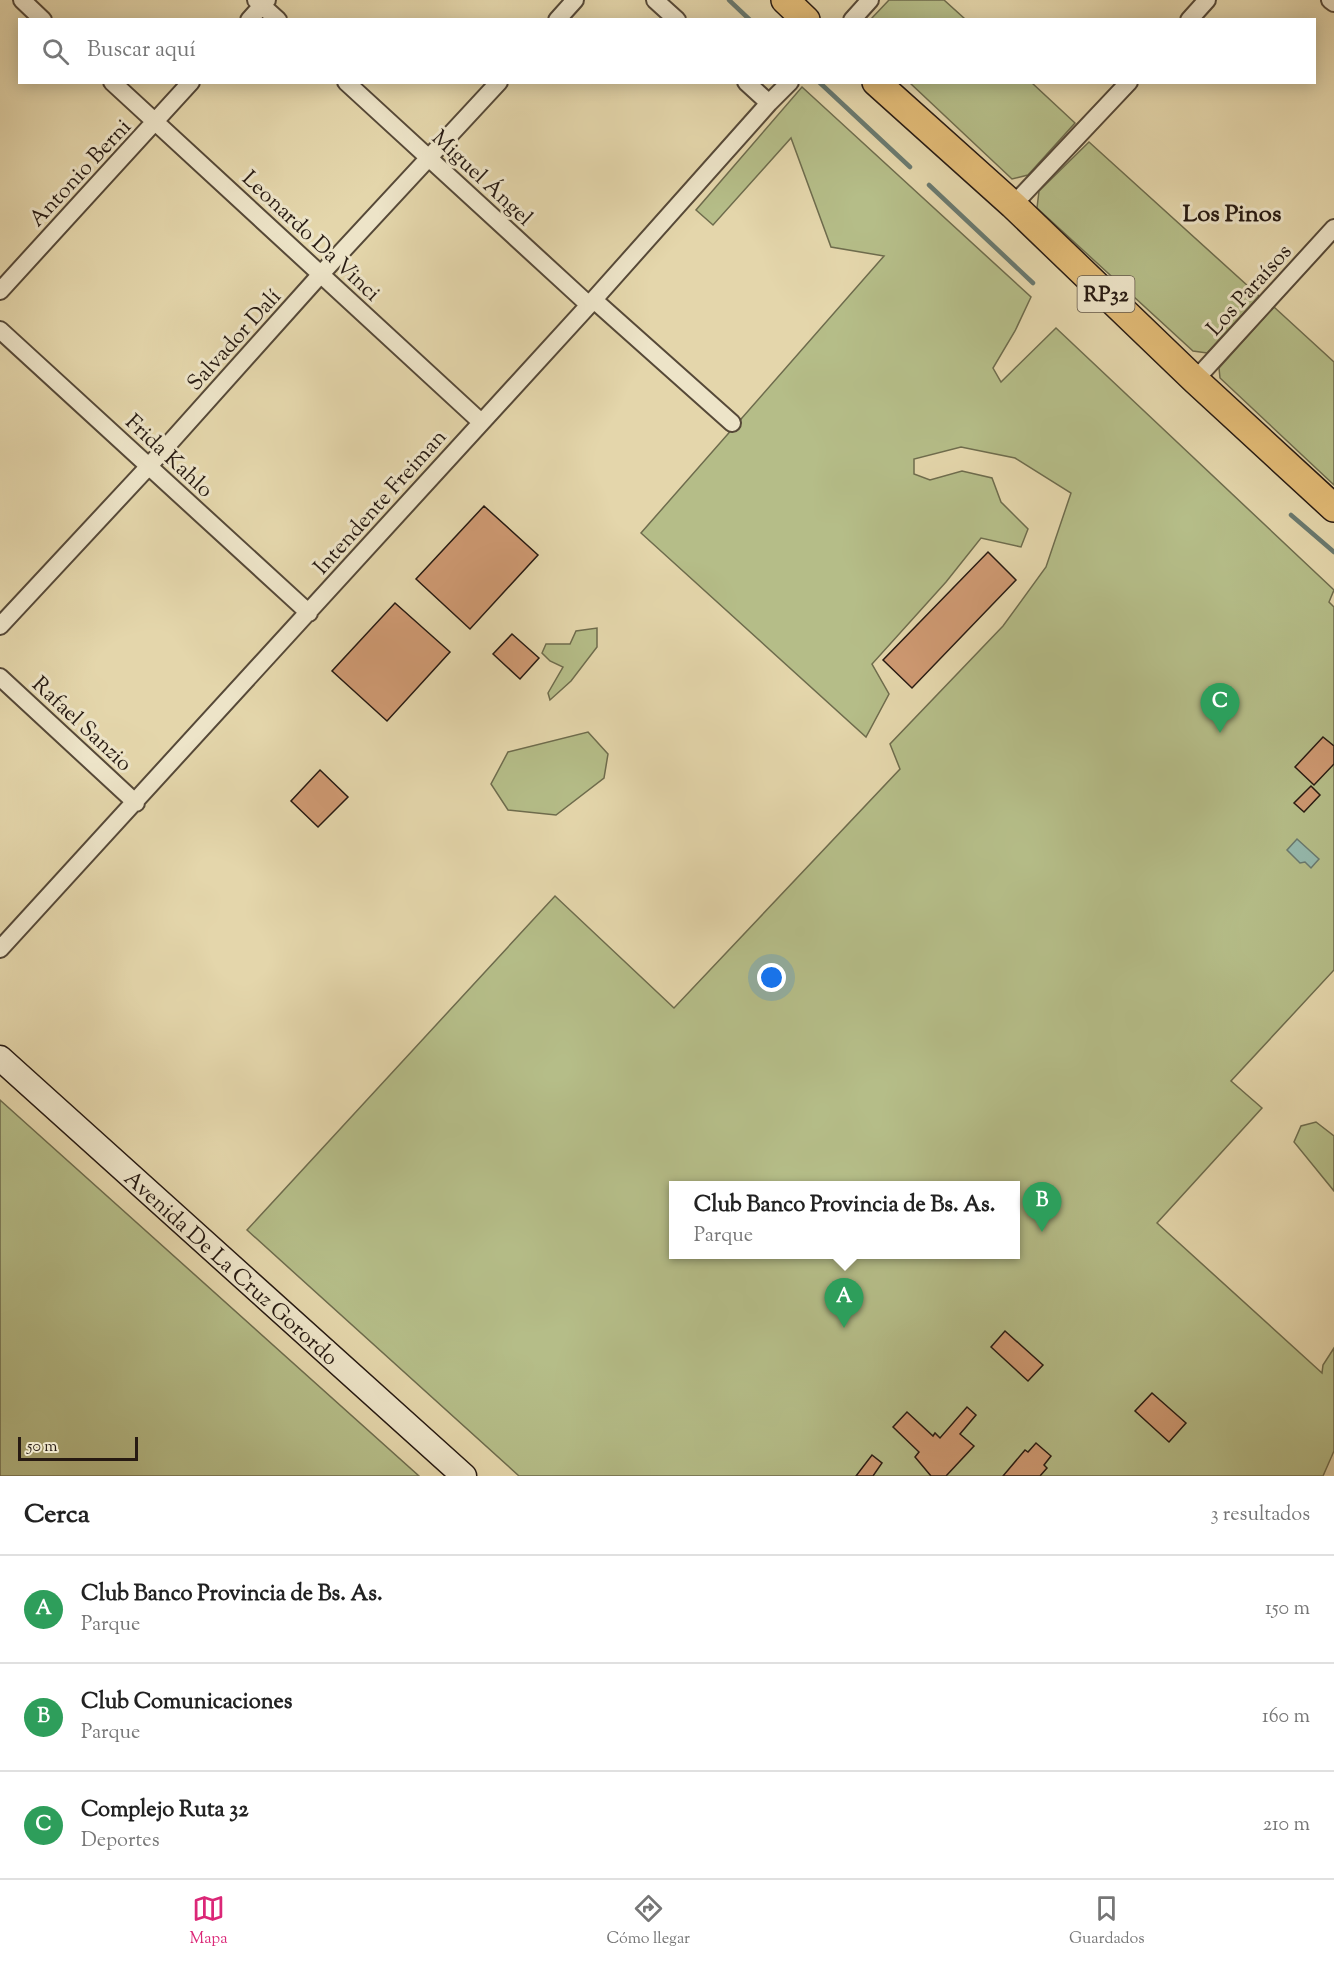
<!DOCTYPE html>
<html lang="es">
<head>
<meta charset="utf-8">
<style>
  body { margin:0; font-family:"Sorts Mill Goudy",serif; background:#f2f2f2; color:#222 }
  .scale { position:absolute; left:18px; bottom:15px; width:120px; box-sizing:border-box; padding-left:6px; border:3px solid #271a12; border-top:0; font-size:16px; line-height:21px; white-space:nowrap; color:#271a12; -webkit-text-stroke:4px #ede4c8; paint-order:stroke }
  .you { position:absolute; left:772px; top:978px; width:21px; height:21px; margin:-15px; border:4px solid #fff; border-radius:50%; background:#1a73e8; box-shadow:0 0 0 9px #1a73e833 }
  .badge { display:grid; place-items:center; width:39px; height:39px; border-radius:50%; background:#db2777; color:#fff; font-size:20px; font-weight:700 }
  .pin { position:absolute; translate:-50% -50px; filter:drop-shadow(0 2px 3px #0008) }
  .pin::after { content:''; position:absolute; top:32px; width:21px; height:18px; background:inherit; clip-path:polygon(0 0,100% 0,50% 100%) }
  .popup { position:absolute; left:669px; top:1181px; width:351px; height:78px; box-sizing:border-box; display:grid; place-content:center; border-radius:0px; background:#fff; filter:drop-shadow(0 2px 4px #0005); font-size:20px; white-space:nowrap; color:#767676 }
  .popup b { font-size:22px; color:#222 }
  .popup::after { content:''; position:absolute; left:50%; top:100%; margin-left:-12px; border:12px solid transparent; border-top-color:#fff }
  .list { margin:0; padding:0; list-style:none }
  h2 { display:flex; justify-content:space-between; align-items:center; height:78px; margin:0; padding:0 24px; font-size:26px }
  h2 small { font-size:20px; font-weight:400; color:#767676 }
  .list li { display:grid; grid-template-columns:39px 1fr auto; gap:18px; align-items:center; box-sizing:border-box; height:108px; padding:0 24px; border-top:2px solid #e0e0e0 }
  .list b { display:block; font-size:22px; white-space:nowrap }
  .list p { margin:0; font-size:20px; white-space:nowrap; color:#767676 }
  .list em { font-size:20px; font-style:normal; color:#767676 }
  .icon { flex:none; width:33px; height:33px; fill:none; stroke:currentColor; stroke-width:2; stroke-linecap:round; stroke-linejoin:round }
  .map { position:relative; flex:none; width:1334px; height:1476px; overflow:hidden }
  .search { position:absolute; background:#fff; box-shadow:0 3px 15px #0003; left:18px; right:18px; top:18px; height:66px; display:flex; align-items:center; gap:15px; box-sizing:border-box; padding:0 21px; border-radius:0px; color:#767676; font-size:22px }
  .sheet { height:402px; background:#fff }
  nav { display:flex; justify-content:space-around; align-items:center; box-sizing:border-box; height:84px; border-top:2px solid #e0e0e0; background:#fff; font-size:16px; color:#767676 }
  nav a { display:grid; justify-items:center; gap:3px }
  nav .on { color:#db2777 }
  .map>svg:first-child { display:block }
</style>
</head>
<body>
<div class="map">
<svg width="1334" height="1476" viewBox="0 0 1334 1476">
  <rect width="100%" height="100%" fill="#e4d6ab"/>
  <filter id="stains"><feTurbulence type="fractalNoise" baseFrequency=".00333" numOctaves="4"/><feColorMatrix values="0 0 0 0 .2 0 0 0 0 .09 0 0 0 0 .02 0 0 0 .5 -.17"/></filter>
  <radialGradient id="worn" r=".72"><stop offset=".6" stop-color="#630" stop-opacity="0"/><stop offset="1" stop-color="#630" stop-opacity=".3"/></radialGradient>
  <path fill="#b5bd88" stroke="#6e6c4d" stroke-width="1.5" fill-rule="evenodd" d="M889,0H944L965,19H871Z
    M910,83H1032L1075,123L1028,175L1012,179Z
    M802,87L1031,297L1015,331L993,368L1001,382L1056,328L1334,590L1329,602L1334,607V970L1231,1081L1262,1108L1157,1223L1322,1373L1323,1365L1334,1348V1451L1323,1476H519L247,1230L555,896L674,1008L900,769L890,744L1003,626L1046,567L1071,493L1015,458L961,447L914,459V474L930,480L962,471L992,478L1001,502L1028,529L1021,547L981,538L946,582L872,664L889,694L866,737L641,533L884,256L831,247L791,138L713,225L696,210ZM673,1186H1015V1254H673Z
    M1089,142L1259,296L1207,353L1193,351L1037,208L1039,191Z
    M1274,307L1334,362V485L1220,378L1219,368Z
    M597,628V647L571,681L550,700L548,693L563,667L550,661L542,653L546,644H570L576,631Z
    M588,732L608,754L604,778L556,815L508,810L491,784L508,752Z
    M0,1100L419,1476H0Z
    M1316,1122L1334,1136V1191L1294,1142L1301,1126Z"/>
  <path fill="#95b9ad" stroke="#69796f" stroke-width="1.5" d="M1297,839L1319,859L1311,868L1305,862L1300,863L1287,850Z"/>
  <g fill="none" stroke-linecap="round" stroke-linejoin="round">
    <path stroke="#69796f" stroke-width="4.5" d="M729,0L750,20
      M819,82L910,167
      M929,185L1033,283
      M1291,515L1334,552"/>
  </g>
  <path fill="#ce9972" stroke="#271a12" stroke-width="1.5" d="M484,506L538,555L470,629L416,579Z
    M988,552L1016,580L912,688L883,660Z
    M395,603L450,652L387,721L332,671Z
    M512,634L539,658L520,679L493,654Z
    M1323,737L1334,746V764L1314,785L1295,767Z
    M320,770L348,797L318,827L291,801Z
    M1311,786L1320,795L1304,812L1294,803Z
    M1005,1331L1043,1365L1028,1381L991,1347Z
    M1152,1393L1186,1423L1169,1442L1135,1411Z
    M967,1407L976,1415L960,1434L974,1446L946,1476H931L915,1457L919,1452L893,1427L907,1412L933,1436L935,1433L940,1438Z
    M1036,1443L1051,1456L1044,1465L1047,1468L1040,1476H1003L1025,1450L1028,1452Z
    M872,1455L882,1463L873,1476H856Z"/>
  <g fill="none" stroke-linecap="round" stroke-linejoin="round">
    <g stroke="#564938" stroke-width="20">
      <path id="street" d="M22,0L43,20
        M256,0L278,20
        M655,0L677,20
        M1330,0L1334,3
        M249,20L267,0
        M557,20L575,0
        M852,20L870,0
        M1189,20L1207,0
        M112,82L481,422
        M346,82L589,305
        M746,82L769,103
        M1013,205L1129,82
        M0,291L191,82
        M594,300L732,423
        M0,330L309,613
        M1195,380L1334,228
        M0,626L149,466L321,274L499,82
        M0,677L136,803
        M0,949L589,305L769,103L790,82"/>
    </g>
    <g stroke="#271a12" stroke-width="27">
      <path id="secondary" d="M0,1058L464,1476"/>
    </g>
    <g stroke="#271a12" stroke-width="30">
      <path id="primary" d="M785,0L806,20
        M876,82L1013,205L1195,380L1334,508"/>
    </g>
    <use href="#street" stroke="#ede4c8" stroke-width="16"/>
    <use href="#secondary" stroke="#ede4c8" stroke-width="24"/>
    <use href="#primary" stroke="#e2bb76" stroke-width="27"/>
  </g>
  <g text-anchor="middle" stroke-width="6" stroke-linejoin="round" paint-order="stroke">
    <rect fill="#ede4c8" stroke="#625749" stroke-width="1.5" x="1077.5" y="276" width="57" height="36" rx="4.5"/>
    <g font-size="21" font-weight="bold" fill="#271a12">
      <text x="1106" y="301">RP32</text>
    </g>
    <g font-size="22" fill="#271a12" stroke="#ede4c8">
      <text transform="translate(79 172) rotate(-47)" y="8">Antonio Berni</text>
      <text transform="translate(483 177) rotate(43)" y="8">Miguel Ángel</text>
      <text transform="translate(312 235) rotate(43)" y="8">Leonardo Da Vinci</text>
      <text transform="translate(1248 289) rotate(-48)" y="8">Los Paraísos</text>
      <text transform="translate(233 339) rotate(-48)" y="8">Salvador Dalí</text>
      <text transform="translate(170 455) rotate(43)" y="8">Frida Kahlo</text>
      <text transform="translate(379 501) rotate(-48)" y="8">Intendente Freiman</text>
      <text transform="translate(83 723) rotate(43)" y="8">Rafael Sanzio</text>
      <text transform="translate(232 1267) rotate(42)" y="8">Avenida De La Cruz Gorordo</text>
    </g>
    <g font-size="24" font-weight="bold" fill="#271a12" stroke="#ede4c8">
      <text x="1232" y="221">Los Pinos</text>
    </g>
  </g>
  <rect width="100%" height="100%" filter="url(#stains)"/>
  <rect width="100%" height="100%" fill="url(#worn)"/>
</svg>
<div class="scale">50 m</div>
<div class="you"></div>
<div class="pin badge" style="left:844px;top:1328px;background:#2e9e5b">A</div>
<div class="popup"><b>Club Banco Provincia de Bs. As.</b>Parque</div>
<div class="pin badge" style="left:1042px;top:1232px;background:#2e9e5b">B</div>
<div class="pin badge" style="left:1220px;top:733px;background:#2e9e5b">C</div>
<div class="search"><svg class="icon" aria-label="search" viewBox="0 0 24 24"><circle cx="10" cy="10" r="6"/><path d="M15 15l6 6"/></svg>Buscar aquí</div>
</div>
<section class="sheet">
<h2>Cerca<small>3 resultados</small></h2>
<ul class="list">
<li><span class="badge" style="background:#2e9e5b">A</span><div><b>Club Banco Provincia de Bs. As.</b><p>Parque</p></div><em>150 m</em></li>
<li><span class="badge" style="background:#2e9e5b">B</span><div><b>Club Comunicaciones</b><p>Parque</p></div><em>160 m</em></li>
<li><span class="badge" style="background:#2e9e5b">C</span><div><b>Complejo Ruta 32</b><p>Deportes</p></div><em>210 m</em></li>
</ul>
</section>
<nav>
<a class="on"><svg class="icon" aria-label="map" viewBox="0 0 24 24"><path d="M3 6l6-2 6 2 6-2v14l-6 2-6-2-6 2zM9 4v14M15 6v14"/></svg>Mapa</a>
<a><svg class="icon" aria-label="directions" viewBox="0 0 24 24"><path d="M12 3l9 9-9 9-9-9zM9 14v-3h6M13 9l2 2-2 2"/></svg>Cómo llegar</a>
<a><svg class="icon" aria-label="saved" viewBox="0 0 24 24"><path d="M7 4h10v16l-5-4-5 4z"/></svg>Guardados</a>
</nav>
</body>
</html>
